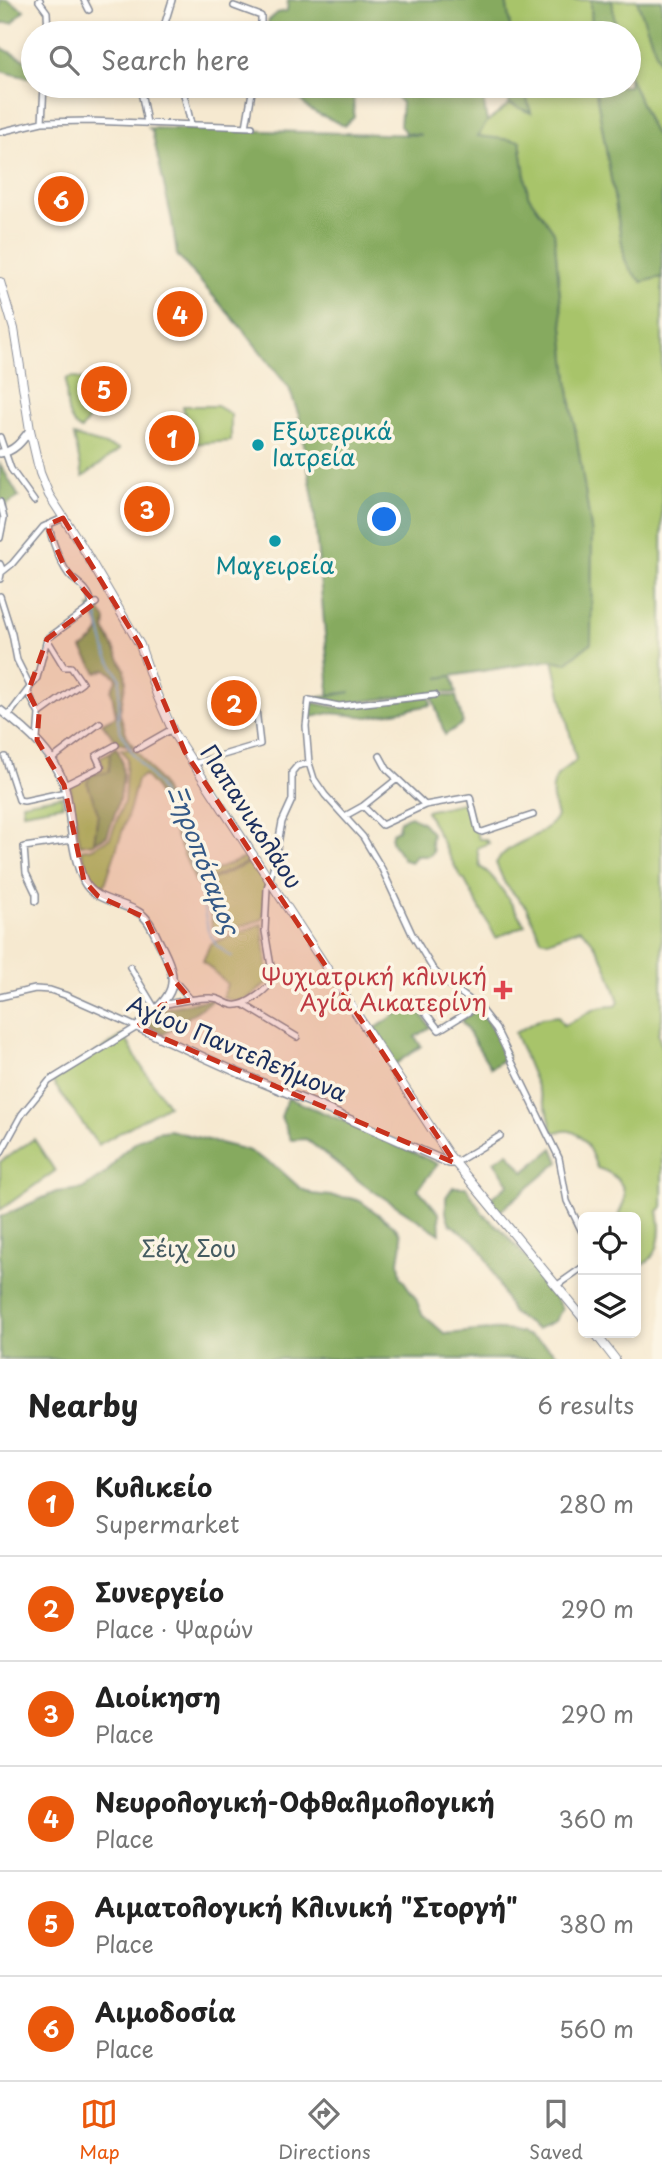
<!DOCTYPE html>
<html lang="en">
<head>
<meta charset="utf-8">
<style>
  body { margin:0; font-family:"Playpen Sans",sans-serif; background:#f6f6f6; color:#222 }
  .controls { position:absolute; right:21px; bottom:21px; display:grid; overflow:hidden; border-radius:10px; box-shadow:0 4px 10px #0003 }
  .controls button { width:63px; height:63px; display:grid; place-items:center; padding:0; border:0; border-bottom:2px solid #e0e0e0; background:#fff; color:#222; font:35px sans-serif }
  .you { position:absolute; left:385px; top:520px; width:24px; height:24px; margin:-18px; border:5px solid #fff; border-radius:50%; background:#1a73e8; box-shadow:0 0 0 10px #1a73e833 }
  .badge { display:grid; place-items:center; width:46px; height:46px; border-radius:50%; background:#ea580c; color:#fff; font-size:23px; font-weight:700 }
  .pin { position:absolute; translate:-50% -50%; border:4px solid #fff; box-shadow:0 2px 7px #0006 }
  .list { margin:0; padding:0; list-style:none }
  h2 { display:flex; justify-content:space-between; align-items:center; height:91px; margin:0; padding:0 28px; font-size:30px }
  h2 small { font-size:23px; font-weight:400; color:#767676 }
  .list li { display:grid; grid-template-columns:46px 1fr auto; gap:21px; align-items:center; box-sizing:border-box; height:105px; padding:0 28px; border-top:2px solid #e0e0e0 }
  .list b { display:block; font-size:26px; white-space:nowrap }
  .list p { margin:0; font-size:23px; white-space:nowrap; color:#767676 }
  .list em { font-size:23px; font-style:normal; color:#767676 }
  .icon { flex:none; width:38px; height:38px; fill:none; stroke:currentColor; stroke-width:2; stroke-linecap:round; stroke-linejoin:round }
  .map { position:relative; flex:none; width:662px; height:1359px; overflow:hidden }
  .search { position:absolute; background:#fff; box-shadow:0 4px 10px #0003; left:21px; right:21px; top:21px; height:77px; display:flex; align-items:center; gap:18px; box-sizing:border-box; padding:0 24px; border-radius:38px; color:#767676; font-size:26px }
  .sheet { height:721px; background:#fff }
  nav { display:flex; justify-content:space-around; align-items:center; box-sizing:border-box; height:98px; border-top:2px solid #e0e0e0; background:#fff; font-size:19px; color:#767676 }
  nav a { display:grid; justify-items:center; gap:4px }
  nav .on { color:#ea580c }
  .map>svg:first-child { display:block }
</style>
</head>
<body>
<div class="map">
<svg width="662" height="1359" viewBox="0 0 662 1359">
  <rect width="100%" height="100%" fill="#fcf5e5"/>
  <filter id="ink" filterUnits="userSpaceOnUse"><feTurbulence type="fractalNoise" baseFrequency=".0143" numOctaves="2"/><feDisplacementMap in="SourceGraphic" scale="14" xChannelSelector="R" yChannelSelector="G"/><feConvolveMatrix kernelMatrix="1 2 1 2 8 2 1 2 1" color-interpolation-filters="sRGB"/></filter>
  <filter id="wash" filterUnits="userSpaceOnUse"><feTurbulence type="fractalNoise" baseFrequency=".00686" numOctaves="4" result="noise"/><feDisplacementMap in="SourceGraphic" scale="28" xChannelSelector="R" yChannelSelector="G"/><feGaussianBlur stdDeviation="1.57" result="paint"/><feColorMatrix in="noise" values="0 0 0 0 0 0 0 0 0 0 0 0 0 0 0 0 0 1.4 0 .05"/><feComposite in="paint" operator="in"/></filter>
  <g filter="url(#wash)">
    <rect width="100%" height="100%" fill="#f6e9d0"/>
    <path fill="#a8c46a" stroke="#627a64" stroke-width="2" d="M506,0H591L592,33H511Z
      M612,0H637L662,69V145L652,129L629,76V33H616Z
      M523,86H595L625,260L642,282L662,277V1019L658,1034L662,1048V1207L658,1211C662,1231 661,1262 636,1266V1217H618C619,1212 623,1206 624,1201C627,1183 612,1172 597,1168C592,1155 586,1135 570,1131C565,1130 558,1132 553,1132L548,1113L515,1033L542,1018L558,1016L563,1025C585,1018 590,1005 616,1006L619,1002C611,978 601,945 580,929L548,941L541,939L526,907L505,884L496,863C511,838 541,842 557,816C553,803 549,787 558,775C563,769 571,766 576,760L553,660L566,663L591,642L592,535L569,390L554,232L528,195L520,141L478,137L477,134L487,122L510,104L531,112Z
      M73,377L85,381L89,390L91,416L81,430C64,421 67,398 66,380L68,378Z
      M183,406H217L231,414V441L189,444Z
      M74,436L119,449V450L83,477Z
      M121,749L136,750L161,784L202,876L249,856L252,860L197,885L155,787L144,775L137,780L130,808L103,890C90,883 86,864 81,850L92,848L110,838L124,801L127,758Z
      M110,752V773L91,775L98,813L94,843L80,845L70,785L104,768L100,757Z
      M62,796L63,805L23,812L22,803Z
      M466,802L479,839H485L489,843L477,848L480,867C496,875 514,909 525,925L496,938L464,879L461,878L426,811Z
      M252,862L266,882L263,919L217,935L212,925L206,882Z
      M262,924L269,981C255,994 242,1008 223,997L227,984L203,961L210,944Z
      M124,1035L139,1063L168,1105L98,1145L52,1081Z
      M34,1139L55,1171L0,1210V1162Z"/>
    <path fill="#86aa5e" stroke="#506c5e" stroke-width="2" d="M0,0H8L24,10L13,23H0Z
      M288,0H506L511,33H268V21L277,13L287,11Z
      M591,0H612L616,33H592Z
      M637,0H662V69Z
      M0,47L33,64V79L0,71Z
      M629,76L652,129L662,145V277L642,282L631,271L625,260L595,86H629Z
      M296,86H355L353,89L354,117L344,126C321,112 303,116 296,86Z
      M373,86H484L483,97L487,122L478,136L520,141L528,195L554,232L569,390L592,535L591,643L566,663L552,660L438,678L452,676L456,693H432L339,704L316,698L351,692L328,695L329,680L313,498L299,416L289,388L244,331L177,255L172,221L152,131L149,128L422,135L406,133L400,126L402,103L388,88Z
      M504,86H523L531,113L510,104Z
      M0,464L19,497L4,506L0,496Z
      M95,604L106,620L105,630L125,670L126,681L120,711L116,715L111,690L117,678L106,669L97,673L82,649C104,633 104,629 89,608Z
      M429,696L431,705L369,717L330,713L308,718L310,702L339,708Z
      M432,696H456L463,723L445,735Z
      M120,714L128,739L135,747L117,743L102,723Z
      M116,747C132,772 116,811 107,836L94,843L98,813L87,782L91,775L109,772L110,752Z
      M411,816L423,823L432,833L431,842L433,852L429,856H416L411,862L404,860L391,841L392,833L398,830L400,820Z
      M216,998L164,1034L148,1025V1023L166,1008Z
      M414,1002L430,1027L415,1037L421,1046L394,1065L373,1030Z
      M478,1009L493,1029L508,1056L491,1068L461,1020Z
      M288,1098L370,1132L438,1164L418,1189L439,1213L440,1234L364,1185L306,1139L291,1140L281,1117Z
      M169,1130L247,1150L278,1168L300,1188L312,1194L350,1198L360,1201L393,1225L400,1233L402,1243L399,1261L401,1277L416,1299L422,1314L445,1334C496,1330 521,1320 562,1359H0V1217L56,1192L82,1189L106,1173L122,1153L140,1139L156,1132Z
      M553,1148L559,1162L499,1212L489,1199L509,1184L494,1161L508,1152L524,1172Z
      M453,1187H466L484,1215L501,1229L545,1279L562,1309L555,1321L537,1329L512,1313L484,1254L474,1241L450,1224L446,1213V1197Z"/>
    <g fill="none" stroke-linecap="round" stroke-linejoin="round">
      <path stroke="#6fbae8" stroke-width="2" d="M97,616L107,656L120,678L118,722L121,732L133,754L158,785L198,878L208,930L216,945L232,957"/>
    </g>
  </g>
  <g filter="url(#ink)">
    <g fill="none" stroke-linecap="round" stroke-linejoin="round">
      <g stroke="#888c97" stroke-width="8">
        <path id="minor" d="M40,0L39,1L47,12L48,33
          M84,0L89,10
          M234,6L261,16V33
          M168,33L165,23L172,0
          M140,86L147,123
          M182,86L191,124
          M42,122L44,86
          M246,127L253,86
          M0,132L42,122L88,121L252,127
          M0,437L11,469L34,501
          M0,502L4,518L0,538
          M49,524C50,537 62,569 72,578C82,586 90,591 92,605
          M0,564L2,569L0,579
          M2,572L12,564L43,527L63,518
          M0,596L12,634L17,660L30,686L28,692L39,714L37,740
          M435,695L339,706L309,700L306,726L309,763L314,779L325,795L363,837L382,869L412,934L433,969L443,980L478,1006L496,1029L559,1158L567,1201L583,1234
          M39,714L82,683L71,667H64L47,639
          M8,716L37,678L47,639L96,603
          M137,749L172,729
          M380,756L387,769L425,805
          M5,757L19,800L24,801L66,792
          M51,760L100,723
          M193,764L260,744L256,709
          M64,785L101,767L96,756L116,745
          M363,806L382,825L425,805L470,797L478,830L482,832L533,815
          M345,816L363,806L397,779
          M36,901V894L26,873L24,847L72,840
          M130,967L156,1010
          M173,979L191,1000
          M0,997L35,989L50,990L65,995L137,1027
          M415,999L439,1030L478,1006
          M243,1004L297,1037
          M162,1005C178,1002 196,997 212,998C221,998 225,1004 233,1005C245,1007 270,989 273,978L265,931L267,888L274,865L282,822L292,800V772L297,766L309,763
          M0,1154L22,1114L49,1081L137,1027
          M455,1163L500,1136
          M556,1286L583,1267"/>
      </g>
      <g stroke="#888c97" stroke-width="10">
        <path id="tertiary" d="M0,453C14,452 22,441 30,430
          M0,710C27,730 59,757 66,792C72,822 71,852 84,881C94,901 120,901 138,912C149,918 154,932 159,942C184,988 172,995 137,1027L241,1074L317,1105L449,1163H455"/>
      </g>
      <g stroke="#888c97" stroke-width="10">
        <path id="secondary" d="M0,282L14,329L30,430L40,473L49,495L80,543L140,645L157,695L174,734L448,1154L583,1318
          M595,1333L615,1359"/>
      </g>
      <use href="#minor" stroke="#fff" stroke-width="5"/>
      <use href="#tertiary" stroke="#fff" stroke-width="7"/>
      <use href="#secondary" stroke="#fff" stroke-width="8"/>
    </g>
  </g>
  <path fill="#c8321e" fill-opacity="0.2" stroke="#c8321e" stroke-width="5" stroke-dasharray="14 9" stroke-linejoin="round" d="M63,518L140,645L185,752L455,1163L137,1027L162,1005L191,1000L173,979L146,918L98,896L84,881L64,785L37,740L39,714L28,692L47,639L95,603L64,566L49,531V524Z"/>
  <g fill="#0f9aa8" stroke="#fcf5e5" stroke-width="2.5">
    <circle cx="258" cy="445" r="7"/>
    <circle cx="275" cy="541" r="7"/>
  </g>
  <path fill="#e0444e" stroke="#fcf5e5" stroke-width="2.5" d="M499.5 979.5h7v7h7v7h-7v7h-7v-7h-7v-7h7z"/>
  <g text-anchor="middle" stroke-width="7" stroke-linejoin="round" paint-order="stroke">
    <g font-size="23" fill="#0d838f" stroke="#fcf5e5" text-anchor="start">
      <text x="272" y="440">Εξωτερικά<tspan x="272" dy="26">Ιατρεία</tspan></text>
      <text x="275" y="574" text-anchor="middle">Μαγειρεία</text>
    </g>
    <g font-size="23" fill="#1b2f5e" stroke="#fcf5e5">
      <text transform="translate(251 817) rotate(57)" y="8">Παπανικολάου</text>
      <text transform="translate(237 1049) rotate(23)" y="8">Αγίου Παντελεήμονα</text>
    </g>
    <g font-size="23" fill="#be3a42" stroke="#fcf5e5" text-anchor="end">
      <text x="487" y="985">Ψυχιατρική κλινική<tspan x="487" dy="26">Αγία Αικατερίνη</tspan></text>
    </g>
    <g font-size="23" fill="#455c62" stroke="#fcf5e5">
      <text x="189" y="1257">Σέιχ Σου</text>
    </g>
    <g font-size="24" font-style="italic" fill="#345987" stroke="#fcf5e5">
      <text transform="translate(203 860) rotate(69)" y="8">Ξηροπόταμος</text>
    </g>
  </g>
</svg>
<div class="controls">
<button><svg class="icon" aria-label="locate" viewBox="0 0 24 24"><circle cx="12" cy="12" r="6"/><path d="M12 2v4M12 18v4M2 12h4M18 12h4"/></svg></button>
<button><svg class="icon" aria-label="layers" viewBox="0 0 24 24"><path d="M12 4l9 5-9 5-9-5zM3 14l9 5 9-5"/></svg></button>
</div>
<div class="you"></div>
<div class="pin badge" style="left:172px;top:438px">1</div>
<div class="pin badge" style="left:234px;top:703px">2</div>
<div class="pin badge" style="left:147px;top:509px">3</div>
<div class="pin badge" style="left:180px;top:314px">4</div>
<div class="pin badge" style="left:104px;top:389px">5</div>
<div class="pin badge" style="left:61px;top:199px">6</div>
<div class="search"><svg class="icon" aria-label="search" viewBox="0 0 24 24"><circle cx="10" cy="10" r="6"/><path d="M15 15l6 6"/></svg>Search here</div>
</div>
<section class="sheet">
<h2>Nearby<small>6 results</small></h2>
<ul class="list">
<li><span class="badge">1</span><div><b>Κυλικείο</b><p>Supermarket</p></div><em>280 m</em></li>
<li><span class="badge">2</span><div><b>Συνεργείο</b><p>Place · Ψαρών</p></div><em>290 m</em></li>
<li><span class="badge">3</span><div><b>Διοίκηση</b><p>Place</p></div><em>290 m</em></li>
<li><span class="badge">4</span><div><b>Νευρολογική-Οφθαλμολογική</b><p>Place</p></div><em>360 m</em></li>
<li><span class="badge">5</span><div><b>Αιματολογική Κλινική &quot;Στοργή&quot;</b><p>Place</p></div><em>380 m</em></li>
<li><span class="badge">6</span><div><b>Αιμοδοσία</b><p>Place</p></div><em>560 m</em></li>
</ul>
</section>
<nav>
<a class="on"><svg class="icon" aria-label="map" viewBox="0 0 24 24"><path d="M3 6l6-2 6 2 6-2v14l-6 2-6-2-6 2zM9 4v14M15 6v14"/></svg>Map</a>
<a><svg class="icon" aria-label="directions" viewBox="0 0 24 24"><path d="M12 3l9 9-9 9-9-9zM9 14v-3h6M13 9l2 2-2 2"/></svg>Directions</a>
<a><svg class="icon" aria-label="saved" viewBox="0 0 24 24"><path d="M7 4h10v16l-5-4-5 4z"/></svg>Saved</a>
</nav>
</body>
</html>
